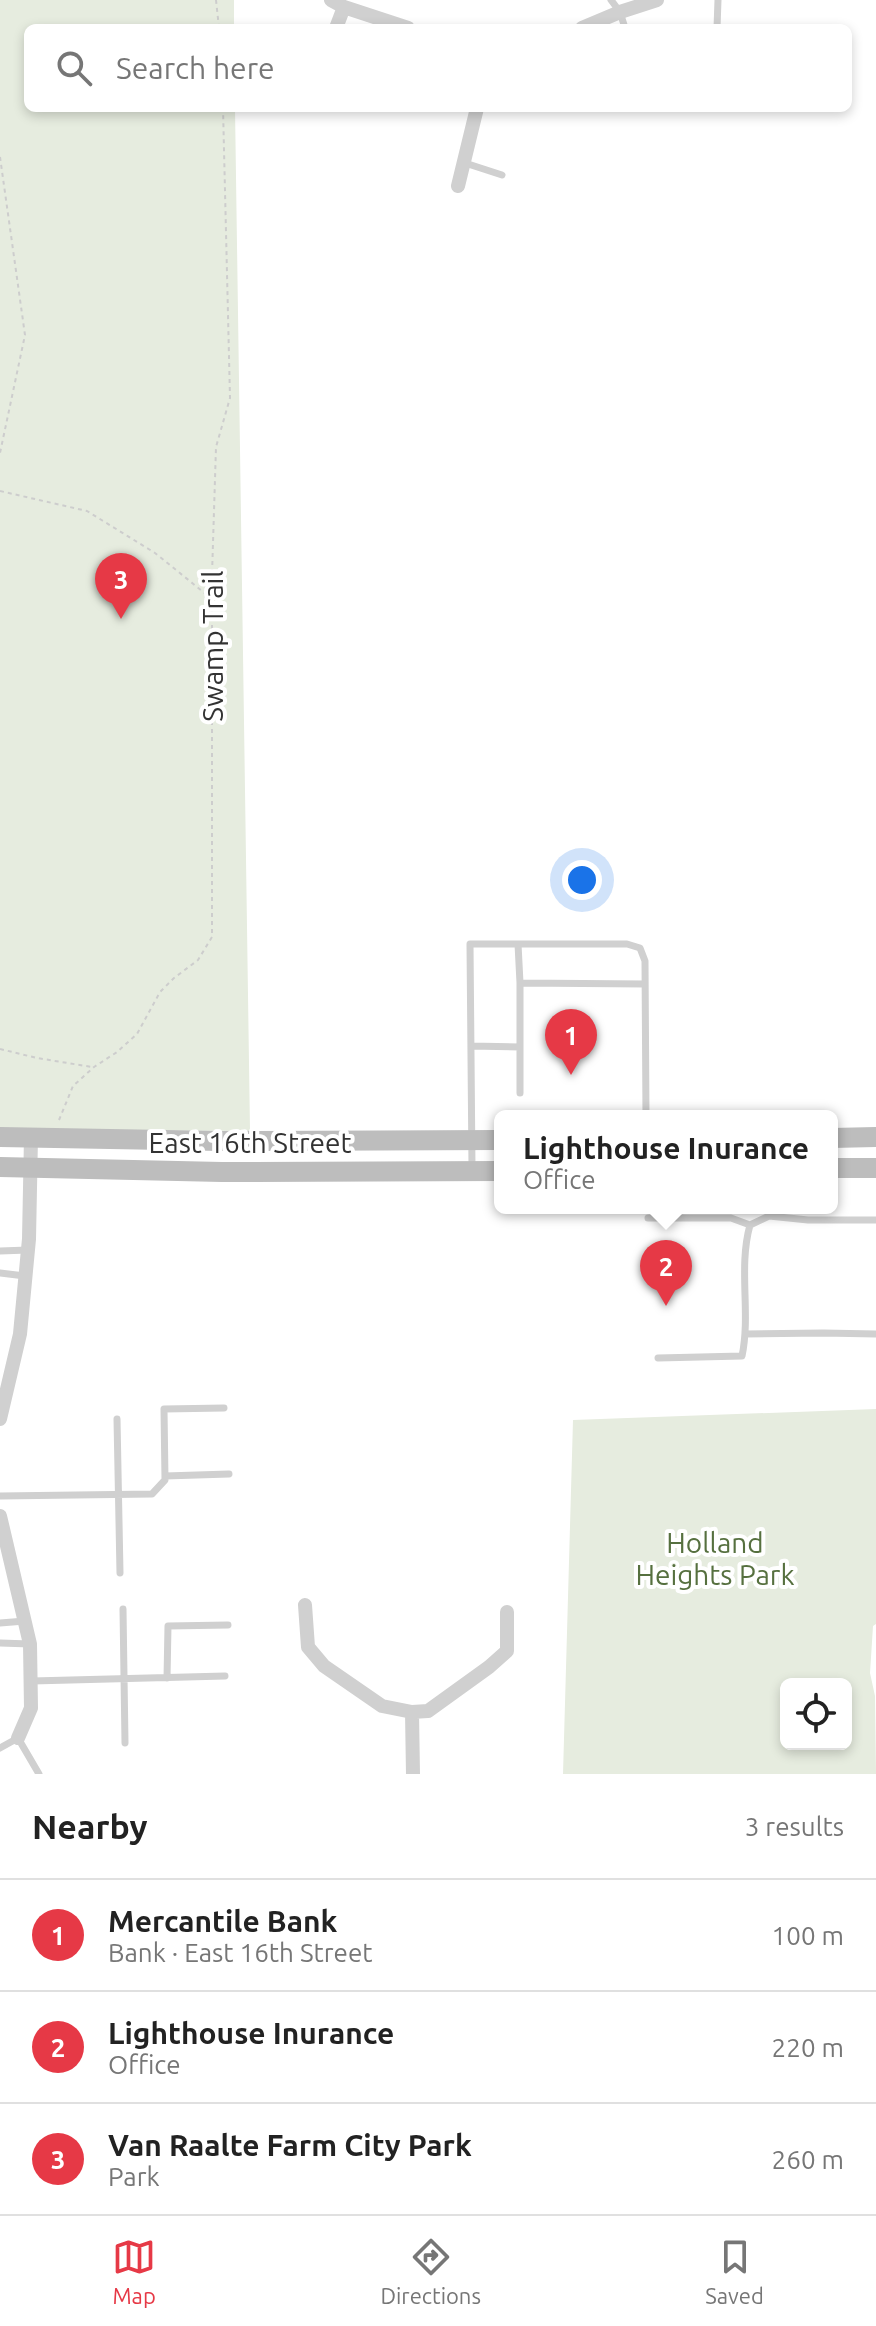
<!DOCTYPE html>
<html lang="en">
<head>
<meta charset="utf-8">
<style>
  body { margin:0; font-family:Ubuntu,sans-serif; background:#f6f6f6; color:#222 }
  .controls { position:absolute; right:24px; bottom:24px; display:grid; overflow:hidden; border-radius:12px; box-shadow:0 4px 12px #0003 }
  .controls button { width:72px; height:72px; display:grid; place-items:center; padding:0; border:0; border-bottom:2px solid #e0e0e0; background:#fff; color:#222; font:40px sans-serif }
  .you { position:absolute; left:582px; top:880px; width:28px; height:28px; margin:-20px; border:6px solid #fff; border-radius:50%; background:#1a73e8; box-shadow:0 0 0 12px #1a73e833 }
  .badge { display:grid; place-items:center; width:52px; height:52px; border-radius:50%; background:#e63946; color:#fff; font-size:26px; font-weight:700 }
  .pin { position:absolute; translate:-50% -66px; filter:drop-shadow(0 2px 4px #0008) }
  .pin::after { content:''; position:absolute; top:42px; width:28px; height:24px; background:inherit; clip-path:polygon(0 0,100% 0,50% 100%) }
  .popup { position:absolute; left:494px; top:1110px; width:344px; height:104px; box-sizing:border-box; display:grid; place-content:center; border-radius:12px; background:#fff; filter:drop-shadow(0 2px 6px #0005); font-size:26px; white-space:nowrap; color:#767676 }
  .popup b { font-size:30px; color:#222 }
  .popup::after { content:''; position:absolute; left:50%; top:100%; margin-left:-16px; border:16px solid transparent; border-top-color:#fff }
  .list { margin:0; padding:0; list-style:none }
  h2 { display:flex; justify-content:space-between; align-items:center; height:104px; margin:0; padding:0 32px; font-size:34px }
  h2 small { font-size:26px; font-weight:400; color:#767676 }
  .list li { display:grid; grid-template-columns:52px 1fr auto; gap:24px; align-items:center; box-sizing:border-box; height:112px; padding:0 32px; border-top:2px solid #e0e0e0 }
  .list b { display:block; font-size:30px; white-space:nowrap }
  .list p { margin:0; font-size:26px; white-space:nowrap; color:#767676 }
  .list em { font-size:26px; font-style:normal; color:#767676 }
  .icon { flex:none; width:44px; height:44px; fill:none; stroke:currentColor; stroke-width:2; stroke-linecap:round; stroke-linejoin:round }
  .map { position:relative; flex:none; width:876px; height:1774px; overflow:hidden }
  .search { position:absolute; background:#fff; box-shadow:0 4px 12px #0003; left:24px; right:24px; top:24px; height:88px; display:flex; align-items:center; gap:20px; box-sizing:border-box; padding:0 28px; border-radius:12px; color:#767676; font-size:30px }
  .sheet { height:440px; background:#fff }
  nav { display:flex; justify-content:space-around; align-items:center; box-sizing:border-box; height:112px; border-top:2px solid #e0e0e0; background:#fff; font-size:22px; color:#767676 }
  nav a { display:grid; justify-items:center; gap:4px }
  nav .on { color:#e63946 }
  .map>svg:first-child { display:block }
</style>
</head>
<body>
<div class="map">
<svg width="876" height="1774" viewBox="0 0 876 1774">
  <rect width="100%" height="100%" fill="#fff"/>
  <path fill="#e6ecdf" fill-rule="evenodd" d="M0,0H234V28H28V108H235L250,1131L0,1130Z
    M876,1409V1624L873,1626L870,1673L875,1696L876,1774H563L573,1420ZM786,1684H846V1744H786Z"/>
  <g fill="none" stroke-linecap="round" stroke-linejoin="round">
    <path stroke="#cdcdcd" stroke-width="2" stroke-dasharray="4 4" stroke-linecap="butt" d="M216,0L219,28
      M0,157L25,335L0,453
      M0,491L87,511L155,553L212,599
      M0,1049L37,1058L92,1067
      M59,1120L73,1086L94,1067L117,1052L137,1034L160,992L174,978L198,960L212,937V575L216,447L230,398L223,108"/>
    <path stroke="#d0d0d0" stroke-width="7" d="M611,0L620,12L625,28
      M717,28L718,0
      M465,163L502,175
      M518,944L520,983
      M471,1046L520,1047
      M520,1093V983L645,984
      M472,1167L470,944H627L640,948L645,961L646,1116
      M769,1208V1216L808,1220H876
      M648,1218H731L750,1225
      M0,1251L28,1250
      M0,1273L25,1276
      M745,1334L823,1333L876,1334
      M658,1358L742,1356C751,1313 738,1268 750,1225L769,1216
      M117,1419L120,1573
      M165,1476L229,1474
      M0,1496L152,1494L165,1480L164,1409L224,1408
      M123,1609L125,1743
      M0,1623L25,1621
      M0,1643L30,1644
      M167,1678L168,1626L228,1625
      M32,1681L225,1676
      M0,1748L18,1738L39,1774"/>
    <path stroke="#d0d0d0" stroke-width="14" d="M331,0L344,7L408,28
      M336,28L344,7
      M582,28L620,12L657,0
      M458,186L477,108
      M0,1419L20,1334L29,1239L31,1137
      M0,1516L30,1644L31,1708L18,1738
      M305,1605L308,1647L324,1666L382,1706L412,1712L428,1711L489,1667L507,1651V1612
      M412,1712L413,1774"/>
    <path stroke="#bdbdbd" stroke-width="20" d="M0,1137L220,1141L500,1140
      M832,1138L876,1137
      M0,1167L222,1172L500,1171
      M832,1168H876"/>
  </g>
  <g text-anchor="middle" stroke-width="8" stroke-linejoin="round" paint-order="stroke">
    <g font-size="28" fill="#333" stroke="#fff">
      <text transform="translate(213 646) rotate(-90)" y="10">Swamp Trail</text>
      <text x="250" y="1153">East 16th Street</text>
    </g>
    <g font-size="28" fill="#56703f" stroke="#fff">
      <text x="715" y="1553">Holland<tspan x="715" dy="32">Heights Park</tspan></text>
    </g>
  </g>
</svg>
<div class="controls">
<button><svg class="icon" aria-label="locate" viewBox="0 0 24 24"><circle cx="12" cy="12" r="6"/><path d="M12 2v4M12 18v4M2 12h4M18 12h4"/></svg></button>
</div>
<div class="you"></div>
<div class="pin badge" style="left:571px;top:1075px">1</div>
<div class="pin badge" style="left:666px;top:1306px">2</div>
<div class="popup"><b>Lighthouse Inurance</b>Office</div>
<div class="pin badge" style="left:121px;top:619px">3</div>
<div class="search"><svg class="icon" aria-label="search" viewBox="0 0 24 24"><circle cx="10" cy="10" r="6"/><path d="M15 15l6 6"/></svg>Search here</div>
</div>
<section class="sheet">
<h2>Nearby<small>3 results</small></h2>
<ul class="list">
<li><span class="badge">1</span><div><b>Mercantile Bank</b><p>Bank · East 16th Street</p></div><em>100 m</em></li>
<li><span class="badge">2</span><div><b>Lighthouse Inurance</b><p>Office</p></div><em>220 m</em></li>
<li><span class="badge">3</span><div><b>Van Raalte Farm City Park</b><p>Park</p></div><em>260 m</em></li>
</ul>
</section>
<nav>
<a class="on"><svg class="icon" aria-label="map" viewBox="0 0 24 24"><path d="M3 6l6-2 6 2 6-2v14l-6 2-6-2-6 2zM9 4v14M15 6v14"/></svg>Map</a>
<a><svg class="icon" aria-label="directions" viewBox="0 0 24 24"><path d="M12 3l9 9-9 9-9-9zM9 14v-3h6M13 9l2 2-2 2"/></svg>Directions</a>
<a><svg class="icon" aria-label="saved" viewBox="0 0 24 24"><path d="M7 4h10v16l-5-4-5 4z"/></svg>Saved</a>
</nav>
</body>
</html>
